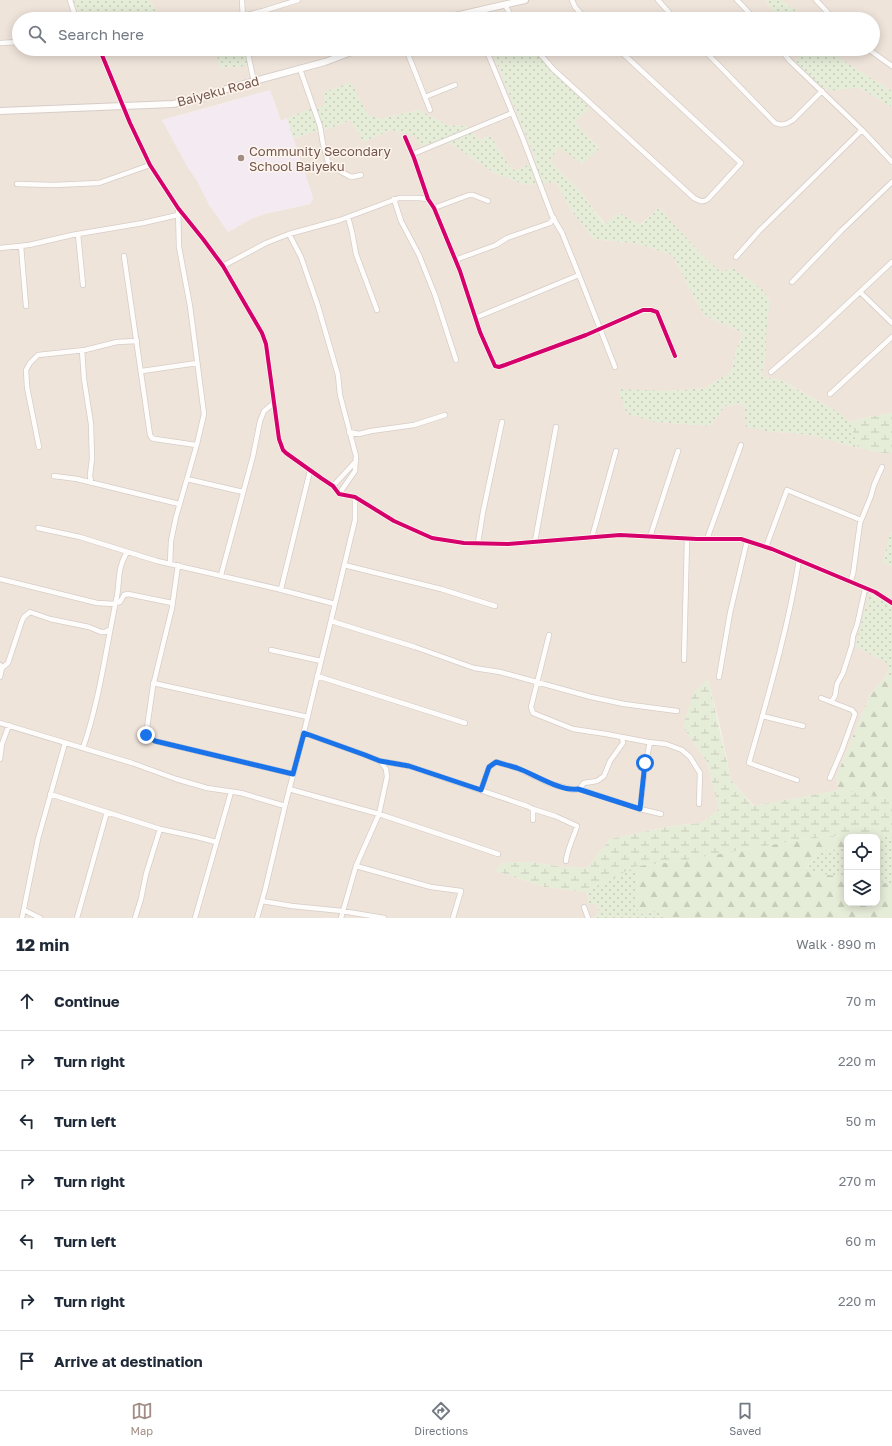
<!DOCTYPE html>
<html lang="en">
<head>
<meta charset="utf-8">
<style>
  body { margin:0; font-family:"Golos Text",sans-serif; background:#f2f2f3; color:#1f2937 }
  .controls { position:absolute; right:12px; bottom:12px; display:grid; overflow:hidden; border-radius:8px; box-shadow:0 2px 10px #0003 }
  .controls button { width:36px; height:36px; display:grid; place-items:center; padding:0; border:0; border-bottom:1px solid #e0e1e3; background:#fff; color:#1f2937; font:20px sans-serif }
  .stop { position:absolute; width:12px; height:12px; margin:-9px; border:3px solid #1a73e8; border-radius:50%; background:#fff }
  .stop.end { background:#1a73e8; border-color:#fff; box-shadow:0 1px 4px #0008 }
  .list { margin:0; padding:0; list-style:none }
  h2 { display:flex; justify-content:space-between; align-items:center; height:52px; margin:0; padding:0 16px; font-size:17px }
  h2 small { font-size:13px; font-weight:400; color:#747a83 }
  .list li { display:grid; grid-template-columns:26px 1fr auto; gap:12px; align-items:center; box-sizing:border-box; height:60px; padding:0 16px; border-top:1px solid #e0e1e3 }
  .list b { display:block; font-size:15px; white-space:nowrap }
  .list em { font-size:13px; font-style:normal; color:#747a83 }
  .icon { flex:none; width:22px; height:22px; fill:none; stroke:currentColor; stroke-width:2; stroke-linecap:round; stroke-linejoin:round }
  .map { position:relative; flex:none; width:892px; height:918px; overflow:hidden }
  .search { position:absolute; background:#fff; box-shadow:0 2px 10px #0003; left:12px; right:12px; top:12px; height:44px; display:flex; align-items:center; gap:10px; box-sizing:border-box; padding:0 14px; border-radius:22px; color:#747a83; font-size:15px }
  .sheet { height:472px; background:#fff }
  nav { display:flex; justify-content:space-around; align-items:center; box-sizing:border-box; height:56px; border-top:1px solid #e0e1e3; background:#fff; font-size:11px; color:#747a83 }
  nav a { display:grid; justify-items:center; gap:2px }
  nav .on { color:#a18d85 }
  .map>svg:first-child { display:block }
</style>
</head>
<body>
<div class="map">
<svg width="892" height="918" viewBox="0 0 892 918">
  <defs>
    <pattern id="grass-dots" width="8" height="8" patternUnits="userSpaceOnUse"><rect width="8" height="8" fill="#e5ecd8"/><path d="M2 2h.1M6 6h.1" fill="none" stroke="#c8ccbb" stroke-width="1.8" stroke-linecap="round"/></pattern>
    <pattern id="forest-firs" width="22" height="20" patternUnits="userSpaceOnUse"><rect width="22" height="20" fill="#e5ecd8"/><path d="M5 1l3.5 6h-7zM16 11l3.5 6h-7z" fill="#c8ccbb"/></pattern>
    <pattern id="wetland-marsh" width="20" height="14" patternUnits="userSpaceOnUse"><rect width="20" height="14" fill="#e5ecd8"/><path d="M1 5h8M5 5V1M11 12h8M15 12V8" fill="none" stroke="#c8ccbb"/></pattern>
  </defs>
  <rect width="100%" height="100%" fill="#f7f2ec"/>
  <path fill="#efe4da" d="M0,0H79L73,2L82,19H19V49H98L101,54L122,49H165L168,55L186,49H215L221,68L245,49H491L536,160L516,171L510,167L490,135L480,140L466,126L447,125L419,110L380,119L325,106L310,109L281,121L270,90L162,120L187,166L196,179L228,232L251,219L264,214L310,204L313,198L293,138L333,127L351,120L363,142L391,130L442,140L453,145L493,172L525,185L556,182L573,213L594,239L639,244L672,255L704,315L743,333L736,351L731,372L705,388L669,391L656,422L710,426L725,406L744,404L767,431L811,435L858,448L882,453H892V533L891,532L883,562L892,567V606L870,594L890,664L886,676L870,695L836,778L839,790L754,806L731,780L720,726L708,680L683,727L707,762L719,809L701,823L672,826L610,839L587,868L563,867L531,862L502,863L496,871L545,887L584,892L586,891L589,904H596L599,913L593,918H0Z
    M149,0H765L780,19H507L505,17L497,19H238L237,13L205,19L201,12L182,19H161Z
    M780,0H892V91L854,68L833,53L836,49H873V19H823L806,17Z
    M535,49H800L831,91L858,87L892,107V413L872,416L850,422L836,411L783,381L761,376L766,356V335L721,272L703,256L659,208L640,225L620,213L605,224L578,189L550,162L558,147L599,148L574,122Z"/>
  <path fill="#f3eaf2" d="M270,90L281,121L287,118L313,198L310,204L264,214L251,219L228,232L209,205L196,179L187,166L162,120L204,109Z"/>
  <path fill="url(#grass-dots)" d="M79,0H149L161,19H82L73,2Z
    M765,0H780L806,17L823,19H780Z
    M214,49H245L249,66L220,68L215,49Z
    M491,49H535L590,109L575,122L599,149L582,164L558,147L550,162L578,189L604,224L620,213L641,225L659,208L703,256L721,272L733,268L763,290L770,301L766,335V356L761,376L782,381L836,411L850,422L858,448L811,435L767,431L746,427L744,404L725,406L710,426L656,422L627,414L618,389L669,391L705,388L731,372L736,351L743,333L704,315L672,255L639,244L594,239L573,213L556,182L525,185L493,172L453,145L442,140L420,146L416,136L391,130L363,142L351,120L333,127L293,138L287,118L310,109L325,106L323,93L351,82L368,115L380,119L419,110L447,125L466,126L480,140L490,135L510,167L516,171L536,160Z
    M800,49H836L834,53L854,68L892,91V107L858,87L831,91L808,80L792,67L802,52Z
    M890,532L892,533V567L883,562Z
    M869,594L892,606V678L886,676L889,664L855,646Z
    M861,833L887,835L892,838V884L877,882V837H862Z
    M847,848V878L805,872L819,851Z
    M637,866L638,914L662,911L663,918H593L599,912L596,904H589L586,891Z"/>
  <path fill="url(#forest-firs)" d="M886,676L892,678V800L870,795L839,790L836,778L870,695Z
    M861,833L862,837H847V848L819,851L805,871L847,878V903H877V882L892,884V918H663L662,911L638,914L637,866L680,861L798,840Z"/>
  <path fill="url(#wetland-marsh)" d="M892,413V453H882L858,448L850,422L872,416Z
    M708,679L731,780L753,806L839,790L870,795L892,800V838L887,835L861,833L798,840L680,861L637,866L584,892L545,887L496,871L502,863L531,862L563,867L587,868L610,839L672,826L701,823L719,809L707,762L683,727L693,693Z"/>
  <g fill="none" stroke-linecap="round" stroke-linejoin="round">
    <g stroke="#d6cdc8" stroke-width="6">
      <path id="street" d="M70,0L76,19
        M242,0L243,19
        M572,0L575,7L586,19
        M658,0L675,19
        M737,0L755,19
        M816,0L834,19
        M505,5L513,19
        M472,13L474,19
        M230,19L263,11L298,0
        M0,43L19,42
        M97,49L102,55L130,123L150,165L178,208L203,239L223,266L262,333L266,344L279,439L283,450L286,453L321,478L333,486L339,494L355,497L394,521L432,538L464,543L508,544L620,535L697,539H741L772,549L875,592L892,603
        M247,49L254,82
        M406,49L430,110
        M486,49L523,139L552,216L562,233L579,275L615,367
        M536,49L553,69L694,198C700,201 702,203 708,199L741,163L618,49
        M703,49L775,123C782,126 787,124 793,120L822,91
        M780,49L790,61L862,130L892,162
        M868,49L892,66
        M102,55L116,49
        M300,69L320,126L323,144L329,165L349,176L352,177L361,175
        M425,97L455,85
        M405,137L414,158L428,199L434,208L460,271L480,332L495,366L499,367L505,365L586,335L643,310H651L657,312L675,356
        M413,154L512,113
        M17,184L54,185L99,183L150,165
        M394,199L401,221L419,255L435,295L456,360
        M434,208L469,195H473L488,201
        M348,217L352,232L356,254L377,310
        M78,234L83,285
        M289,234L301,257L318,306L338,375L340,395L356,456L355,471L339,494
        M21,246L26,306
        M0,248L29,245L72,235L143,223L178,215
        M124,256L150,435L152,438L155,439L196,445
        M736,257L760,230L862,130
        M455,260L496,245L507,238L550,223L554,218
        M223,266L266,243L289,234L340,220L399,198H419L428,199
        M792,282L841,231L892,182
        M860,292L892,323
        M475,318L579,275
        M82,350L84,379L91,424L92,459L90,475L91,483
        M142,371L197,363
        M771,372L816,333L892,262
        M830,394L892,337
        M349,432L359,434L371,431L414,425L445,415
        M39,447L27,387L26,370L30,363L38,355L85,350L117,342L137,341
        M54,476L77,479L179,504
        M187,479L243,492
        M333,486L356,461
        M38,528L80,537L157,561L278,589L335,604
        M592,537L616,451
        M650,537L678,451
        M707,539L741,445
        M535,541L556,427
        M478,543L483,512L502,422
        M766,547L787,490L861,520
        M170,563L171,541L176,517L197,444L204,414L190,306L179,247L178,208
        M178,565L172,608L153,686L146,735L155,741L293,774
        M344,565L441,589L495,606
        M221,575L253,456L260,421L264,411L274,403
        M0,579L97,603L115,604
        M850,582L853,574L860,523L871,496L874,485L882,467
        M281,589L310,471
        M115,603L120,602L124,595L128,594L172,603
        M331,621L415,647L474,668L500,672L591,697L624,704L677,711
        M549,635L531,707L533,713L573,729L606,734L648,742L666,744L682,750L690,757L700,773L699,804
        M271,650L321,661
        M684,660L687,539
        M0,665L2,668L0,677
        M2,668L8,663L22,621L24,617L30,612L50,619L89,627L101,632H105L109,630
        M317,676L465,723
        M719,677L730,613L747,541
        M153,683L308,717
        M821,698L852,710L855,714L842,750L830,778
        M831,702L835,696L837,684L843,673L852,645L853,636L857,625L865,589
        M762,716L803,726
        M0,723L132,763L176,779L207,788L241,793L285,806
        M304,733L365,755L380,761L386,769L387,777L379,814L356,866L341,918
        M83,748C100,699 106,647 117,596C120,579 117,569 127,552
        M0,759L2,744L9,725
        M380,761L409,766L527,806L533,809V820
        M797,780L749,763C768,696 788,629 799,560
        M289,789L379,814L457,840L498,854
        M579,789L640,809L645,767L650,742
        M481,790L489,767L496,762L517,768L551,784L574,790L579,789L584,783L597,781L604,776L610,761L623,743L622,737
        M50,794L160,829L197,837L216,842
        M533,809L555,816L577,826C574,837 567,849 566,861
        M640,809L661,814
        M356,866L431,887L461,891L453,918
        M262,901L292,906L342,911L384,918
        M584,907L588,918
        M24,910L40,918
        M22,918L38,839L65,743
        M77,918L107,812
        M135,918L141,899L146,874L160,829
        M195,918L231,792
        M257,918L265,890L285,806L303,736L340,583L355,520V497"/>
    </g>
    <g stroke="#d6cdc8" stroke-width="8">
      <path id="secondary" d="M442,19L525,0
        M0,111L173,104L206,97L229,88L325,62L359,49"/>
    </g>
    <use href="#street" stroke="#fefdfc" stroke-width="4.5"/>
    <use href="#secondary" stroke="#fefdfc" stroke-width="6"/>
    <g stroke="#fef6ee" stroke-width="6">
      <path id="cycleway" d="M97,49L102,55L130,123L150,165L178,208L203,239L223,266L262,333L266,344L279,439L283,450L286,453L321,478L333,486L339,494L355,497L394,521L432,538L464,543L508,544L620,535L697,539H741L772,549L875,592L892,603
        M405,137L414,158L428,199L434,208L460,271L480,332L495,366L499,367L505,365L586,335L643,310H651L657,312L675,356"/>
    </g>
    <use href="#cycleway" stroke="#d6006c" stroke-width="4"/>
  </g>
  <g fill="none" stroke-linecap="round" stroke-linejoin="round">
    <path stroke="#1a73e8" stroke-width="5" d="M146,735L155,741L293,774L304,733L365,755L380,761L409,766L481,790L489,767L496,762C503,764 510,766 517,768C534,774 561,792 578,789L640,809L645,763"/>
  </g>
  <circle fill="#a18d85" stroke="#fef6ee" stroke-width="1.5" cx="241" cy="158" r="4"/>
  <g text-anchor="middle" stroke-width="3" stroke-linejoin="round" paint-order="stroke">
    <g font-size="13" fill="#73574d" stroke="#fef6ee">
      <text transform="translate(218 91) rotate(-15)" y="5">Baiyeku Road</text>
    </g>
    <g font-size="13" fill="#73574d" stroke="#fef6ee" text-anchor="start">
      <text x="249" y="156">Community Secondary<tspan x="249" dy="15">School Baiyeku</tspan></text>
    </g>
  </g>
</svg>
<div class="controls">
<button><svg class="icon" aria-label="locate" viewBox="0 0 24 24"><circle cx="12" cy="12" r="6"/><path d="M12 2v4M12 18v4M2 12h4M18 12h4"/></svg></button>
<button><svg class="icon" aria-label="layers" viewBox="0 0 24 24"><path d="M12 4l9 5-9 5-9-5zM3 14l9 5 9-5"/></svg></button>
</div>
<div class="stop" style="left:645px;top:763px"></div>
<div class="stop end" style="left:146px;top:735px"></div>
<div class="search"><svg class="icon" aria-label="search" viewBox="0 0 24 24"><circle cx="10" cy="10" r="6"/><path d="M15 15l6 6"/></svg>Search here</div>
</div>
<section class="sheet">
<h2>12 min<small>Walk · 890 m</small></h2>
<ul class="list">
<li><svg class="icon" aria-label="ahead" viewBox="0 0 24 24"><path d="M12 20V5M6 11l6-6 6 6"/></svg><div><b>Continue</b></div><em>70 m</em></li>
<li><svg class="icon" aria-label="right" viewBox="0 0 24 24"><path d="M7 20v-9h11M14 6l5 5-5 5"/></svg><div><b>Turn right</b></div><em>220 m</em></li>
<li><svg class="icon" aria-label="left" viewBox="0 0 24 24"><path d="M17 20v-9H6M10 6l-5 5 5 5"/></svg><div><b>Turn left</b></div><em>50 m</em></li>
<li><svg class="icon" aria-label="right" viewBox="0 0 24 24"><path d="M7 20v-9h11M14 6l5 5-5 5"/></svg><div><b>Turn right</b></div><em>270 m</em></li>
<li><svg class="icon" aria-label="left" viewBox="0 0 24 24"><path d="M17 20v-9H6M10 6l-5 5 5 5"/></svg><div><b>Turn left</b></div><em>60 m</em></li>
<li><svg class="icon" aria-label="right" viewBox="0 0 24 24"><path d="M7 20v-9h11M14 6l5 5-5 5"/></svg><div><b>Turn right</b></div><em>220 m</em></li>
<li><svg class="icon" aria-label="arrive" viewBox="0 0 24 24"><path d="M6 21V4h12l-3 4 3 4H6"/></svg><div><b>Arrive at destination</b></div></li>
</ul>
</section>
<nav>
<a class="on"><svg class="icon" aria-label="map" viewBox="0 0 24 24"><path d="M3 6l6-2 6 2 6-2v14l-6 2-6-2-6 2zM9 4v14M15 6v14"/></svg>Map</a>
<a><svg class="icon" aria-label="directions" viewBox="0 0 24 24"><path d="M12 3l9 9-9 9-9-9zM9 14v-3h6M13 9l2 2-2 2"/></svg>Directions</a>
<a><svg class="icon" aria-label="saved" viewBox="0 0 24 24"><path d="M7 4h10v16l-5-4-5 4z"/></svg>Saved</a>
</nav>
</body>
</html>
